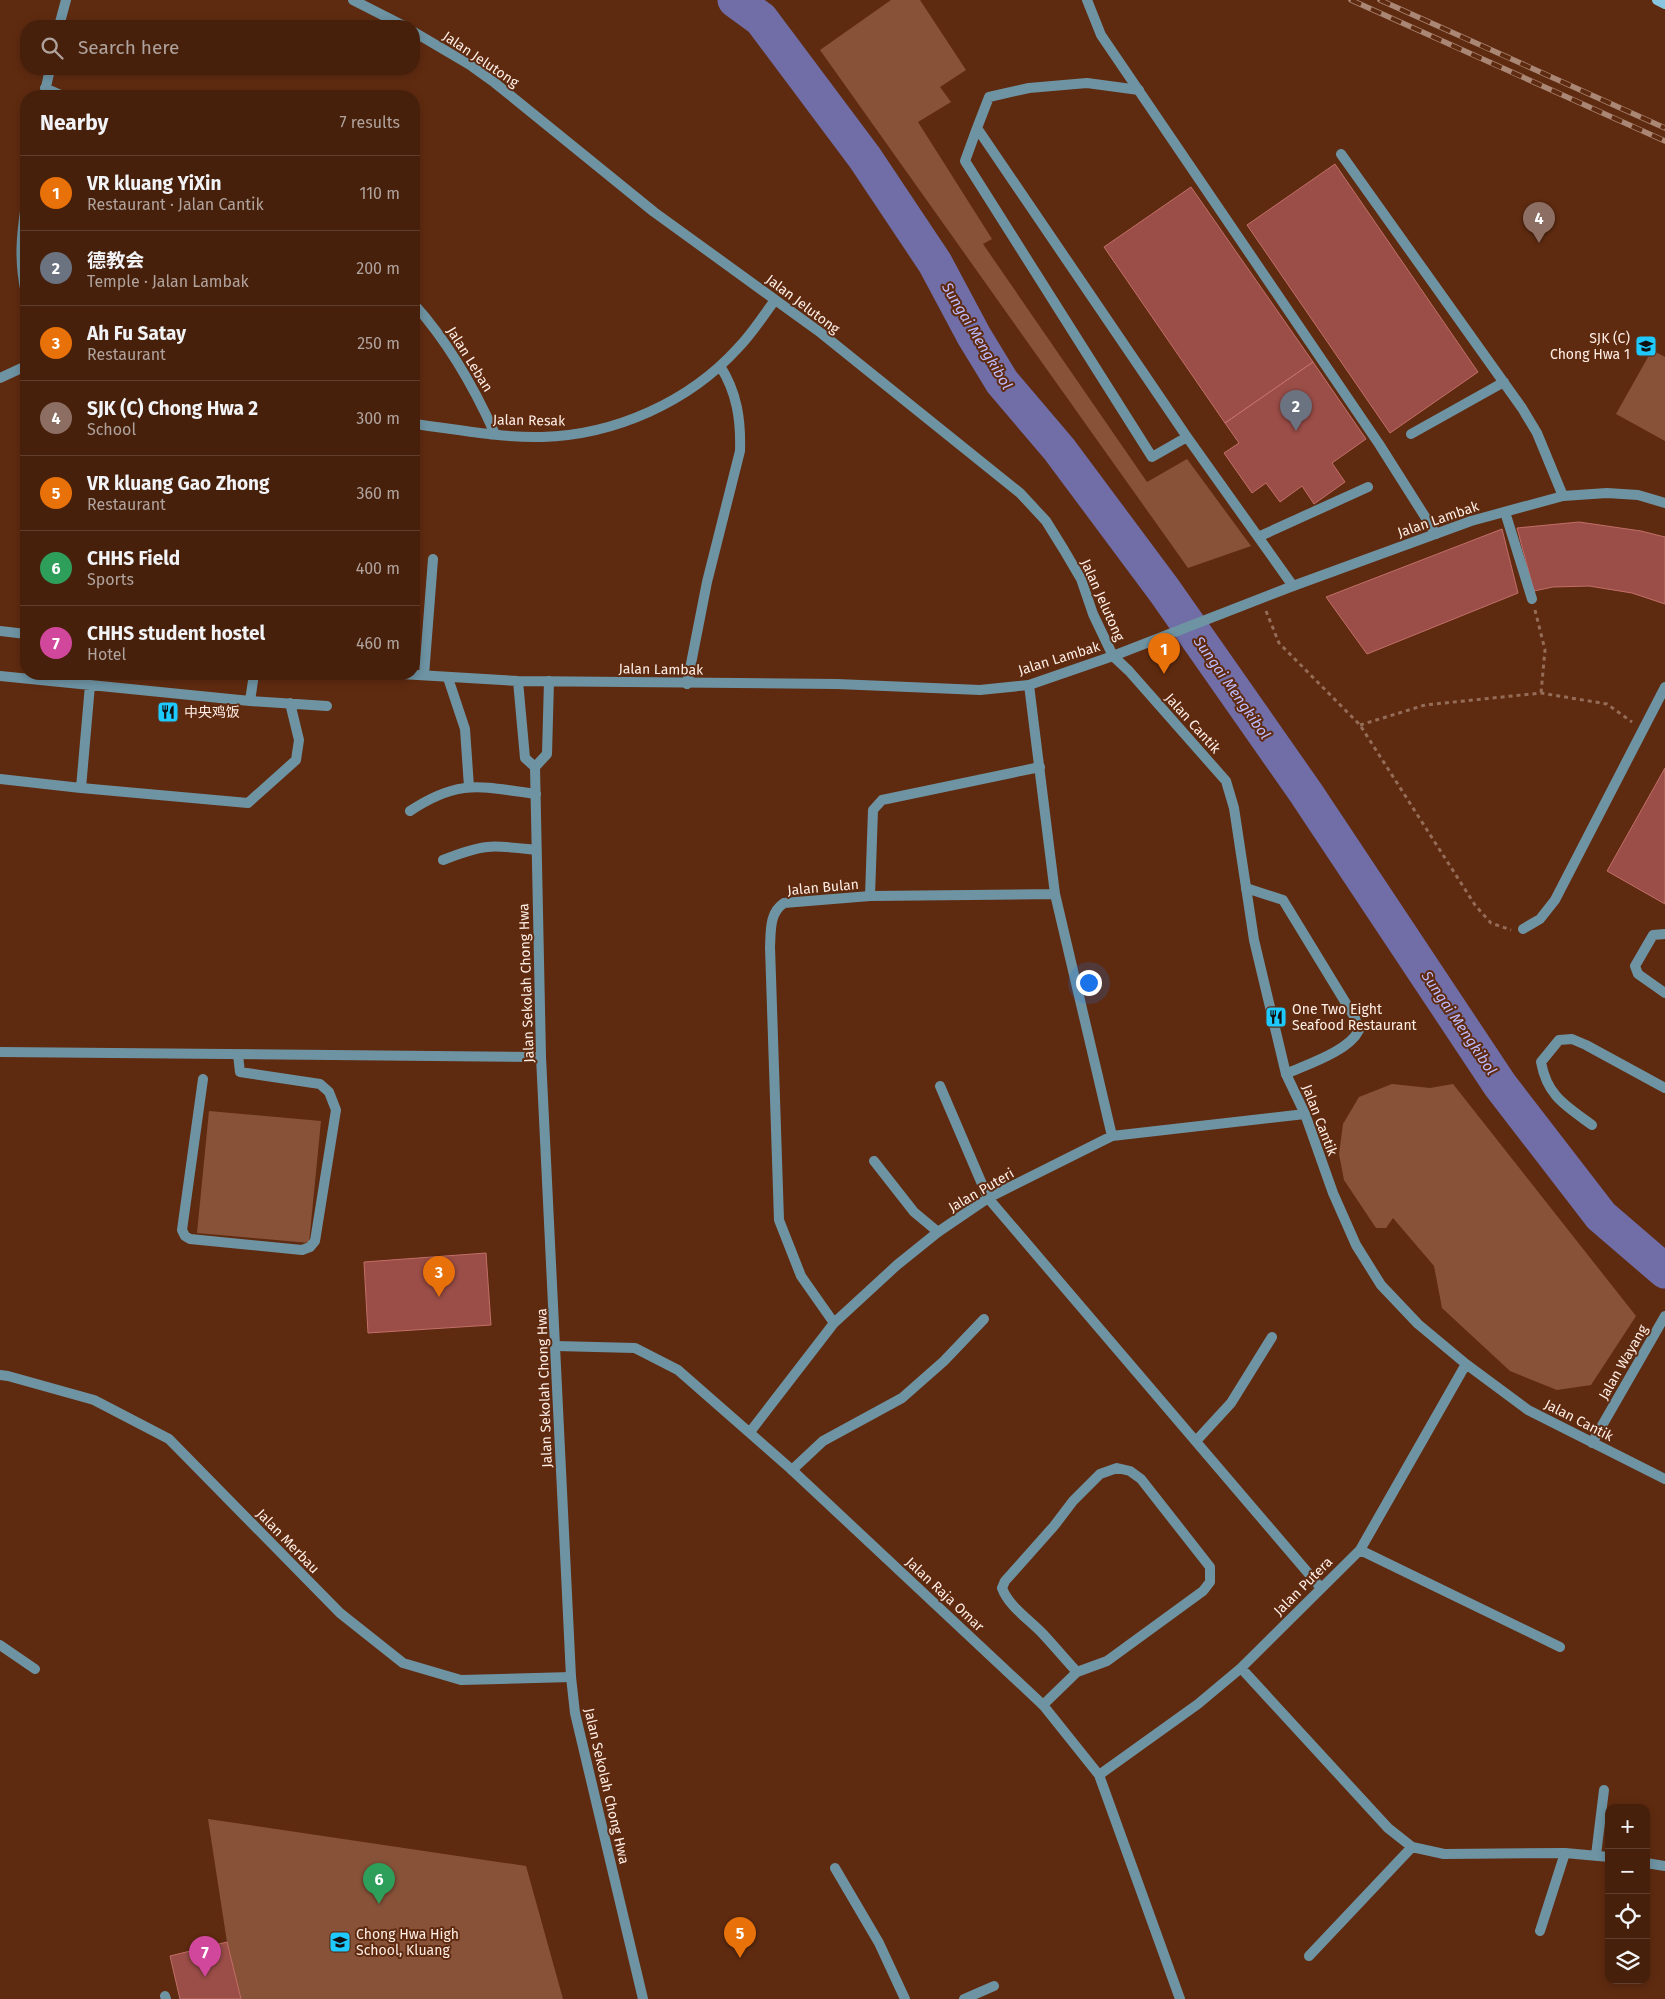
<!DOCTYPE html>
<html lang="en">
<head>
<meta charset="utf-8">
<style>
  body { margin:0; font-family:"Fira Sans","Noto Sans SC",sans-serif; background:#4e2815; color:#f1f3f6 }
  .controls { position:absolute; right:15px; bottom:15px; display:grid; overflow:hidden; border-radius:10px; box-shadow:0 2px 8px #0003 }
  .controls button { width:45px; height:45px; display:grid; place-items:center; padding:0; border:0; border-bottom:1px solid #5f3e2d; background:#47200c; color:#f1f3f6; font:25px sans-serif }
  .you { position:absolute; left:1088px; top:982px; width:18px; height:18px; margin:-12px; border:4px solid #fff; border-radius:50%; background:#1a73e8; box-shadow:0 0 0 8px #1a73e833 }
  .badge { display:grid; place-items:center; width:32px; height:32px; border-radius:50%; background:#8bbbb9; color:#fff; font-size:16px; font-weight:700 }
  .pin { position:absolute; translate:-50% -41px; filter:drop-shadow(0 1px 2px #0008) }
  .pin::after { content:''; position:absolute; top:26px; width:18px; height:15px; background:inherit; clip-path:polygon(0 0,100% 0,50% 100%) }
  .list { margin:0; padding:0; list-style:none }
  h2 { display:flex; justify-content:space-between; align-items:center; height:65px; margin:0; padding:0 20px; font-size:21px }
  h2 small { font-size:16px; font-weight:400; color:#b0a39d }
  .list li { display:grid; grid-template-columns:32px 1fr auto; gap:15px; align-items:center; box-sizing:border-box; height:75px; padding:0 20px; border-top:1px solid #5f3e2d }
  .list b { display:block; font-size:19px; white-space:nowrap }
  .list p { margin:0; font-size:16px; white-space:nowrap; color:#b0a39d }
  .list em { font-size:16px; font-style:normal; color:#b0a39d }
  .icon { flex:none; width:28px; height:28px; fill:none; stroke:currentColor; stroke-width:2; stroke-linecap:round; stroke-linejoin:round }
  .map { position:relative; flex:none; width:1665px; height:1999px; overflow:hidden }
  .search { position:absolute; background:#47200c; box-shadow:0 2px 8px #0003; left:20px; top:20px; width:400px; height:55px; display:flex; align-items:center; gap:12px; box-sizing:border-box; padding:0 18px; border-radius:20px; color:#b0a39d; font-size:19px }
  .panel { position:absolute; background:#47200c; box-shadow:0 2px 8px #0003; left:20px; top:90px; width:400px; height:590px; border-radius:20px }
  .map>svg:first-child { display:block }
</style>
</head>
<body>
<div class="map">
<svg width="1665" height="1999" viewBox="0 0 1665 1999">
  <rect width="100%" height="100%" fill="#5f2b10"/>
  <path fill="#885239" d="M891,0H920L966,70L940,87L951,102L918,122L992,239L983,244L1147,482L1187,459L1251,546L1188,568L820,50Z
    M1652,350L1665,357V441L1616,414Z
    M1392,1084L1430,1088L1453,1084L1636,1316L1591,1385L1557,1390L1510,1371L1442,1308L1434,1266L1393,1218L1386,1228H1376L1344,1180L1339,1154L1343,1124L1359,1097Z
    M209,1111L321,1121L309,1243L197,1233Z
    M208,1819L526,1866L563,1999H241L227,1942Z"/>
  <g fill="none" stroke-linecap="round" stroke-linejoin="round">
    <path stroke="#706da7" stroke-width="35" d="M735,0L761,19L865,158L935,263L974,336L1002,382L1059,449L1164,590L1306,793L1500,1085L1601,1216L1665,1271"/>
  </g>
  <path fill="#9b4d47" stroke="#c26f68" d="M1335,164L1478,372L1390,433L1247,225Z
    M1191,187L1313,362L1225,423L1104,247Z
    M1313,362L1366,439L1332,463L1345,482L1314,504L1302,486L1280,502L1266,483L1252,493L1224,453L1239,443L1225,423Z
    M1579,522L1641,531L1665,537V604L1632,593L1589,586L1553,587L1534,591L1517,528Z
    M1502,529L1518,593L1367,654L1326,597Z
    M1665,768V904L1607,871Z
    M486,1253L491,1325L368,1333L364,1262Z
    M227,1942L241,1999H180L170,1956Z"/>
  <g fill="none" stroke-linecap="round" stroke-linejoin="round">
    <path stroke="#946c57" stroke-width="3" stroke-dasharray="4 4" stroke-linecap="butt" d="M1535,610L1545,650L1541,693
      M1266,611L1279,643L1360,725L1475,905L1491,923L1511,930
      M1360,725L1425,705L1541,693L1607,704L1632,722"/>
    <path stroke="#6e94a4" stroke-width="10" d="M977,128L989,97L1029,88L1087,83L1139,90
      M1341,154L1522,408L1537,433L1563,496
      M1411,434L1504,382
      M1187,437L1152,457L965,161L977,128L1187,437L1293,586
      M1505,512L1532,599
      M1258,537L1368,487
      M424,675L433,559
      M0,676L250,701L254,674
      M448,678L465,729L469,787
      M90,685L81,788L248,803L296,760L299,740L290,703
      M250,701L327,706
      M0,779L81,788
      M410,811C460,778 481,787 536,794
      M443,860C485,843 493,845 536,850
      M1246,888L1283,900L1355,1018L1359,1030C1349,1051 1308,1064 1286,1074
      M870,896L873,810L882,800L1040,767
      M1523,929L1540,919L1555,900L1665,687
      M1665,934L1653,935L1635,966L1638,974L1665,993
      M203,1079L182,1230L185,1236L190,1239L302,1250L310,1247L315,1241L336,1110L329,1092L320,1084L240,1072L238,1055
      M1592,1125C1566,1106 1547,1096 1541,1062L1559,1040L1572,1039L1586,1045L1665,1088
      M874,1161L914,1212L938,1232
      M1196,1441L1231,1403L1272,1337
      M792,1470L823,1441L902,1398L944,1361L984,1319
      M0,1645L35,1669
      M1043,1705L1077,1672L1107,1661L1203,1591L1210,1582V1567L1141,1479L1130,1471L1117,1468L1100,1474L1073,1501L1054,1526L1005,1581L1002,1588C1009,1607 1030,1620 1043,1634C1055,1647 1066,1660 1077,1672
      M1596,1855L1604,1790
      M1540,1931L1565,1853
      M165,1996L166,1999
      M964,1999L994,1986"/>
    <path stroke="#6e94a4" stroke-width="10" d="M353,0L404,26
      M1087,0L1101,35L1379,444L1436,534
      M59,26L66,0
      M414,32L470,65L495,83L654,212L821,333L1020,493L1046,521L1064,550L1081,579L1093,614L1113,656L1129,671L1226,781L1234,808L1254,940L1286,1074L1305,1114L1333,1193L1356,1245L1381,1285L1418,1324L1466,1364L1528,1410L1665,1479
      M45,88L63,96
      M44,96L50,69
      M26,204C21,238 19,260 26,294
      M414,304C449,343 474,387 495,434
      M0,378L26,366
      M414,424C456,429 500,438 542,437C615,435 689,402 738,348C752,334 763,316 775,300
      M687,684L707,582L740,451C741,420 737,392 720,366
      M1029,685L1055,894
      M0,1052L541,1057
      M940,1086L988,1198L1321,1588
      M834,1323L801,1276L779,1220L770,947C771,931 769,913 784,903L870,896L1055,894L1112,1136
      M556,1346L635,1348L678,1370L792,1470L1043,1705L1099,1775L1180,1999
      M0,1375L8,1376L94,1400L169,1439L340,1613L403,1663L461,1680L571,1677
      M750,1432L834,1323L897,1265L938,1232L988,1198L1112,1136L1305,1114
      M1592,1443L1665,1316
      M1360,1550L1560,1647
      M1241,1668L1388,1828L1412,1847L1444,1854L1565,1853L1609,1857
      M1099,1775L1198,1704L1241,1668L1360,1550L1466,1364
      M1646,1863L1665,1866
      M835,1868L879,1943L905,1999
      M1309,1956L1412,1847"/>
    <path stroke="#6e94a4" stroke-width="10" d="M0,631L26,634
      M401,674L518,681L837,684L980,690L1029,685L1113,656L1293,586L1471,521L1563,496L1607,493L1638,495L1665,503
      M518,681L525,758L535,767
      M549,681L547,754L535,767L541,1057L571,1677L575,1713L643,1999"/>
    <path stroke="#88c5de" stroke-width="10" d="M1657,0L1665,4"/>
    <g stroke="#aa8674" stroke-width="5.5">
      <path id="rail" d="M1351,0L1665,141
        M1380,0L1665,128"/>
    </g>
    <use href="#rail" stroke="#5f2b10" stroke-width="4" stroke-dasharray="11" stroke-linecap="butt"/>
  </g>
  <defs>
    <g id="school-square" transform="scale(1.125)"><rect x="-9" y="-9" width="18" height="18" rx="4" fill="#1dc9fd" stroke="#5f2b10"/><path d="M0-5L7-2L0 1L-7-2ZM-4 1L0 2.5L4 1V4Q0 6-4 4Z" fill="#111"/></g>
    <g id="restaurant-square" transform="scale(1.125)"><rect x="-9" y="-9" width="18" height="18" rx="4" fill="#1dc9fd" stroke="#5f2b10"/><path d="M-5-6h1v4h1v-4h1v4h1v-4h1v5L-1.5 .5V6h-2V.5L-5-1ZM5-6V6H3V1.5H1.5Q1.5-4 5-6Z" fill="#111"/></g>
  </defs>
  <g fill-rule="evenodd">
    <use href="#school-square" x="1646" y="346"/>
    <use href="#restaurant-square" x="168" y="712"/>
    <use href="#restaurant-square" x="1276" y="1017"/>
    <use href="#school-square" x="340" y="1942"/>
  </g>
  <g text-anchor="middle" stroke-width="4" stroke-linejoin="round" paint-order="stroke">
    <g font-size="14" fill="#ffeee6" stroke="#5f2b10">
      <text transform="translate(481 59) rotate(34)" y="5">Jalan Jelutong</text>
      <text transform="translate(803 304) rotate(37)" y="5">Jalan Jelutong</text>
      <text transform="translate(470 359) rotate(58)" y="5">Jalan Leban</text>
      <text transform="translate(529 420) rotate(1)" y="5">Jalan Resak</text>
      <text transform="translate(1438 519) rotate(-19)" y="5">Jalan Lambak</text>
      <text transform="translate(1103 600) rotate(66)" y="5">Jalan Jelutong</text>
      <text transform="translate(1059 658) rotate(-17)" y="5">Jalan Lambak</text>
      <text transform="translate(661 669) rotate(1)" y="5">Jalan Lambak</text>
      <text transform="translate(1193 723) rotate(48)" y="5">Jalan Cantik</text>
      <text transform="translate(823 887) rotate(-5)" y="5">Jalan Bulan</text>
      <text transform="translate(526 983) rotate(-92)" y="5">Jalan Sekolah Chong Hwa</text>
      <text transform="translate(1320 1120) rotate(69)" y="5">Jalan Cantik</text>
      <text transform="translate(981 1190) rotate(-30)" y="5">Jalan Puteri</text>
      <text transform="translate(1623 1362) rotate(-60)" y="5">Jalan Wayang</text>
      <text transform="translate(544 1388) rotate(-92)" y="5">Jalan Sekolah Chong Hwa</text>
      <text transform="translate(1579 1420) rotate(27)" y="5">Jalan Cantik</text>
      <text transform="translate(288 1541) rotate(46)" y="5">Jalan Merbau</text>
      <text transform="translate(1303 1586) rotate(-45)" y="5">Jalan Putera</text>
      <text transform="translate(945 1594) rotate(43)" y="5">Jalan Raja Omar</text>
      <text transform="translate(607 1786) rotate(77)" y="5">Jalan Sekolah Chong Hwa</text>
    </g>
    <g font-size="14" fill="#ffeee6" stroke="#5f2b10" text-anchor="start">
      <text x="1630" y="343" text-anchor="end">SJK (C)<tspan x="1630" dy="16">Chong Hwa 1</tspan></text>
      <text x="184" y="717">中央鸡饭</text>
      <text x="1292" y="1014">One Two Eight<tspan x="1292" dy="16">Seafood Restaurant</tspan></text>
      <text x="356" y="1939">Chong Hwa High<tspan x="356" dy="16">School, Kluang</tspan></text>
    </g>
    <g font-size="15" font-style="italic" fill="#bdbbff" stroke="#5f2b10">
      <text transform="translate(977 336) rotate(59)" y="5">Sungai Mengkibol</text>
      <text transform="translate(1232 688) rotate(55)" y="5">Sungai Mengkibol</text>
      <text transform="translate(1459 1023) rotate(56)" y="5">Sungai Mengkibol</text>
    </g>
  </g>
</svg>
<div class="controls">
<button>+</button>
<button>−</button>
<button><svg class="icon" aria-label="locate" viewBox="0 0 24 24"><circle cx="12" cy="12" r="6"/><path d="M12 2v4M12 18v4M2 12h4M18 12h4"/></svg></button>
<button><svg class="icon" aria-label="layers" viewBox="0 0 24 24"><path d="M12 4l9 5-9 5-9-5zM3 14l9 5 9-5"/></svg></button>
</div>
<div class="you"></div>
<div class="pin badge" style="left:1164px;top:674px;background:#e8710a">1</div>
<div class="pin badge" style="left:1296px;top:431px;background:#6b7280">2</div>
<div class="pin badge" style="left:439px;top:1297px;background:#e8710a">3</div>
<div class="pin badge" style="left:1539px;top:243px;background:#8d6e63">4</div>
<div class="pin badge" style="left:740px;top:1958px;background:#e8710a">5</div>
<div class="pin badge" style="left:379px;top:1904px;background:#2e9e5b">6</div>
<div class="pin badge" style="left:205px;top:1977px;background:#d1479c">7</div>
<div class="search"><svg class="icon" aria-label="search" viewBox="0 0 24 24"><circle cx="10" cy="10" r="6"/><path d="M15 15l6 6"/></svg>Search here</div>
<section class="panel">
<h2>Nearby<small>7 results</small></h2>
<ul class="list">
<li><span class="badge" style="background:#e8710a">1</span><div><b>VR kluang YiXin</b><p>Restaurant · Jalan Cantik</p></div><em>110 m</em></li>
<li><span class="badge" style="background:#6b7280">2</span><div><b>德教会</b><p>Temple · Jalan Lambak</p></div><em>200 m</em></li>
<li><span class="badge" style="background:#e8710a">3</span><div><b>Ah Fu Satay</b><p>Restaurant</p></div><em>250 m</em></li>
<li><span class="badge" style="background:#8d6e63">4</span><div><b>SJK (C) Chong Hwa 2</b><p>School</p></div><em>300 m</em></li>
<li><span class="badge" style="background:#e8710a">5</span><div><b>VR kluang Gao Zhong</b><p>Restaurant</p></div><em>360 m</em></li>
<li><span class="badge" style="background:#2e9e5b">6</span><div><b>CHHS Field</b><p>Sports</p></div><em>400 m</em></li>
<li><span class="badge" style="background:#d1479c">7</span><div><b>CHHS student hostel</b><p>Hotel</p></div><em>460 m</em></li>
</ul>
</section>
</div>
</body>
</html>
